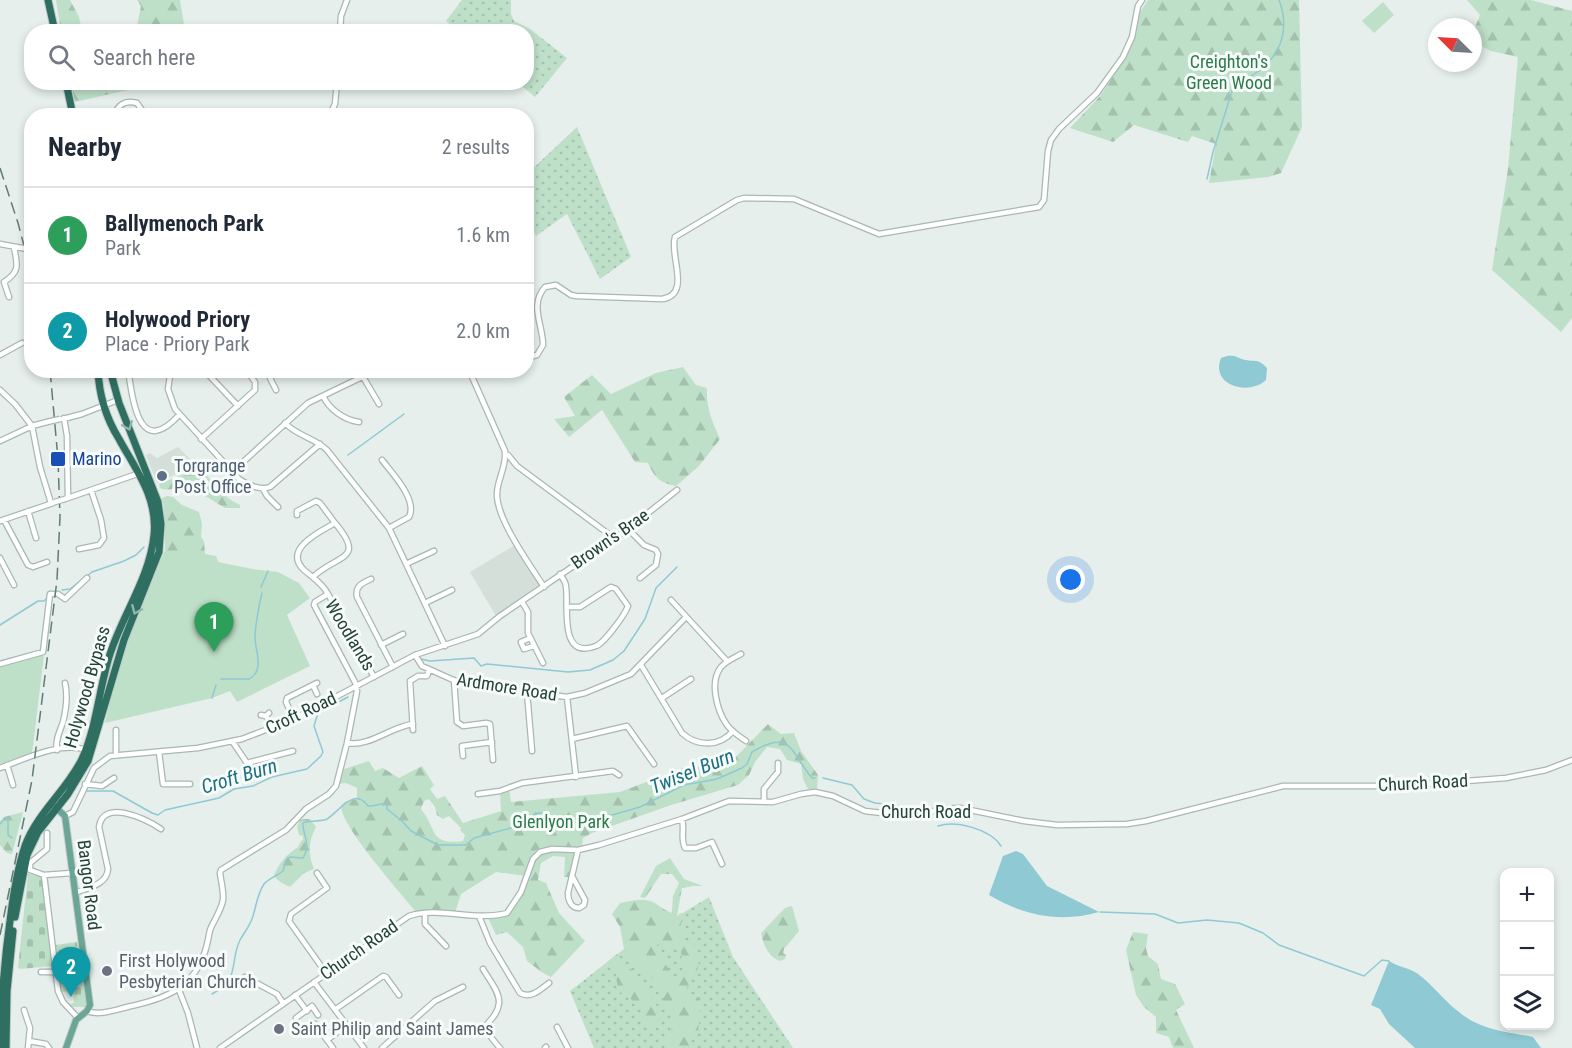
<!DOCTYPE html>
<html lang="en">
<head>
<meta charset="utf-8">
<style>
  body { margin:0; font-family:"Roboto Condensed",sans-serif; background:#f2f2f3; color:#1f2937 }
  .controls { position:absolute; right:18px; bottom:18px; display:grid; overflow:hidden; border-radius:12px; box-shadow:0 3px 9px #0003 }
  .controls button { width:54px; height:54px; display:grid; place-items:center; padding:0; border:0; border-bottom:2px solid #e0e1e3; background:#fff; color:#1f2937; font:30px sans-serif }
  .compass { position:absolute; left:1428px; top:18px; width:54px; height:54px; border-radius:50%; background:#fff; box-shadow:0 3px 9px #0003; rotate:294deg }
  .you { position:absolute; left:1071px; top:580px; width:21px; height:21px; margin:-15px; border:4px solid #fff; border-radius:50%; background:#1a73e8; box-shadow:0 0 0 9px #1a73e833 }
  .badge { display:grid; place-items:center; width:39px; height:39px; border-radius:50%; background:#0f766e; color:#fff; font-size:20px; font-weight:700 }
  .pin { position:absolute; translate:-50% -50px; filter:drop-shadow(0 2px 3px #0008) }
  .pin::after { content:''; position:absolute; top:32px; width:21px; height:18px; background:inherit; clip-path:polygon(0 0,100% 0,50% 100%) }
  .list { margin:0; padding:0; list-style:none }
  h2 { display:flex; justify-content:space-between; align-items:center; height:78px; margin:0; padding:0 24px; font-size:26px }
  h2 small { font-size:20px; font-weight:400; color:#747a83 }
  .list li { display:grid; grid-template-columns:39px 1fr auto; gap:18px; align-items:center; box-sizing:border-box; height:96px; padding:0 24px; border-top:2px solid #e0e1e3 }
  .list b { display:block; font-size:22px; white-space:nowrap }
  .list p { margin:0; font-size:20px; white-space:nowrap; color:#747a83 }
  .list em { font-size:20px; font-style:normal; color:#747a83 }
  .icon { flex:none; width:33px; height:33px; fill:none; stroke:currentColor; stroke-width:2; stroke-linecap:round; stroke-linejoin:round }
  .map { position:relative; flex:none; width:1572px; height:1048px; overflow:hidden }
  .search { position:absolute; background:#fff; box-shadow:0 3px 9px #0003; left:24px; top:24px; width:510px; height:66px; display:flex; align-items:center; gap:15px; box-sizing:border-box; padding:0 21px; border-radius:24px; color:#747a83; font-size:22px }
  .panel { position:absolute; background:#fff; box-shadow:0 3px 9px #0003; left:24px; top:108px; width:510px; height:270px; border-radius:24px }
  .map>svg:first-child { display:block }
</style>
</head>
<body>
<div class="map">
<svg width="1572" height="1048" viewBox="0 0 1572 1048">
  <defs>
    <pattern id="grass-dots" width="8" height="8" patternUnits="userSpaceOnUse" patternTransform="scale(1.5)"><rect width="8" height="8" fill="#bfe0c8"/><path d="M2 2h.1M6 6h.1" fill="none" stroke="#a4c1ad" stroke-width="1.8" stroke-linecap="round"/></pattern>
    <pattern id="forest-firs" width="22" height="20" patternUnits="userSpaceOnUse" patternTransform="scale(1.5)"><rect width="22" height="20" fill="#bfe0c8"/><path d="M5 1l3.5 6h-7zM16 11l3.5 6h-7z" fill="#a4c1ad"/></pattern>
    <pattern id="cemetery-stones" width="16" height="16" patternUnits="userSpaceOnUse" patternTransform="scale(1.5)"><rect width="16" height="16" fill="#bfe0c8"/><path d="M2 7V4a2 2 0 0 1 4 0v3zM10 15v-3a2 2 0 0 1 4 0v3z" fill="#a4c1ad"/></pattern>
  </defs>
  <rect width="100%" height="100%" fill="#e6efeb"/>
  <path fill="#d4dfda" d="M178,447L196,465L157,483L146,455L150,453L157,458Z
    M515,545L539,585L496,616L470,572Z"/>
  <path fill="url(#grass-dots)" d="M462,0H511V14L514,21L530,29L567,58L535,97L518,83L526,82V32L458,31L446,21Z
    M577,127L631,257L600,279L567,214L536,236L527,218V174Z
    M709,897L733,957L793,1048H594L570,991L624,949Z"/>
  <path fill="url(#forest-firs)" fill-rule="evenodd" d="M56,0H70L79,17L82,31H61Z
    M137,0H180L185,31H136L141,6Z
    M1148,0H1299L1302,127L1281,173L1268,177L1209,183L1216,144L1192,136L1188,142L1134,125L1113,142L1070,128L1100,96L1127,55L1136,34L1138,15Z
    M1467,0H1531L1572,11V318L1561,332L1492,270L1508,169L1518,57L1491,51L1473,42V32L1480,15Z
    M71,83V82L158,83L75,102Z
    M683,367L696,385L707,388C706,408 712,421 720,439L699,466L676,486C660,483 655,478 648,463L635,462L602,410L569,437L554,419L575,416L564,397L592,375L611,394L656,373Z
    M201,467C211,482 224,498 240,505V508H225C215,502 197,490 185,488C176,487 168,492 160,488L159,484Z
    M167,496L173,497L182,505L199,512L202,524L201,537L204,541L205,554L216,556L219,563L254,569L217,566L216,562L137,614L165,551L164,509L162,498Z
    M768,724L781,734L794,733L801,751L818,775L817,789H808L803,779L801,764L787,760L780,749L767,747L755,762L749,775L738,785L671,805L592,833L583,838L582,848C570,847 542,842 534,853C529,858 528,870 526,876L496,872L461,894L455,913L416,912C401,893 340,826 341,805L346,801L357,799V788L346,783L338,784L341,770L369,761L375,771L383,768L399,778L422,766L434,785L430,789L437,799L445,796L463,823L501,811L500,791L509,788L511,802L620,792L683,768L730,763ZM429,799L435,807L437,815L443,819L449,816L461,828L460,830L465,835L463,841C429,846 437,828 421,809L424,801Z
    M23,812L12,854L7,853L0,845V821L4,817Z
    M305,819H310L316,827C308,842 308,854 314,869L304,873L290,887C286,885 275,880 274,875C279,863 287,854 298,847L301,841L303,840V836L299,835L297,827L300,820Z
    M554,850L575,851L570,877H564L565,857L553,856L541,863L538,880L546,883L559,913L585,941L551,977L543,973L527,961L523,947L507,932L496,935L488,918L508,915L535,857L539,853Z
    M670,858L684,879L703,886H693L682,888L677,916L681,913L683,915L680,927L683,933L682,943L692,941L700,956L697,971H687L682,965L681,949H667L660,939L657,946H654L675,979L679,980L685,973L694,974L692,980L686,989V993L689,996L699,997L700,1015L698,1033L694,1035L688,1048H668L665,1038L673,1028L674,1024L656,983L624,949L620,927L612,914L620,903C631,901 644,897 655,903C660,907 665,910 672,913L673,896L679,883L672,874H661L645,898L640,897L656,866Z
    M791,906H792L799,931L784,949L783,953L786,955L785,959L780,961C768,957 763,944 761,933L785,908Z
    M1133,932L1148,934L1146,948L1148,956L1158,964L1161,979L1175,984L1185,1004L1176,1010L1194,1048H1173L1169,1037L1156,1033V1017L1144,1007L1136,995L1126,950Z
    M617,954L622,964L628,965L632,970L657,1006L663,1017L661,1022L651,1029L645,1023C643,1019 644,1014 642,1010C638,1005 633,1003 630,997L621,993L618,989L615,970L610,969L607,962Z"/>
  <path fill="url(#cemetery-stones)" d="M28,874L42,877L53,966L20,969L18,967Z
    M77,942L87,1004L85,1007H70V1004L74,1003L73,991L61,992L55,945Z"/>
  <path fill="#bfe0c8" d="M1383,2L1394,15L1374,33L1362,21Z
    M165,551L251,569L278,572L299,583L310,598L287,615L310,666L237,702L230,691L212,698L105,723L111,695L128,637Z
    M44,655L32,754L0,764V667Z"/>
  <path fill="#8ec9d4" d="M1227,356C1235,355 1236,357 1242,359C1253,363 1257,357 1267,368L1266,380C1249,396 1210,386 1221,358Z
    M1016,851L1023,854L1047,886L1099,912C1060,923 1024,916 989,895L1003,856Z
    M1389,961C1398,967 1410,968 1418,974C1433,985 1444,1001 1459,1012C1480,1030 1507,1032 1533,1037L1541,1048H1415L1389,1024L1380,1009L1371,1005Z"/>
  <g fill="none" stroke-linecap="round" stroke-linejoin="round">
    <path stroke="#8ec9d4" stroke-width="1.5" d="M1207,179L1213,152L1233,88C1241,80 1252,77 1261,69C1283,52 1289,26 1279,0
      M348,455L404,414
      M87,576L92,572L124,561L136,555L144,547
      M261,587L268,571
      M62,590L70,589L83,579
      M0,625L38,601H44L48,597
      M421,659L430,661L474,658L481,666L487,664L568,672L590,670L613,660L624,651L645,619L656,588L677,567
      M221,679H249C266,670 254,649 255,635C256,621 259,606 262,593
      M212,698L216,685
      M823,778L852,785L864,799L875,803L894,805L910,809
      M87,791H113L152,813L158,815L165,810L219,798L234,789L253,786L272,777L307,769L321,756L323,752L314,726L318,713L348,697
      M0,824L6,818L8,819V835L12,838
      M938,826C956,820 990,829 1001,846
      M1100,912L1155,914L1178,923L1207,920L1239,923L1263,933L1279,945L1364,976L1382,960L1389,961
      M212,994C241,979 229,963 240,940C244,933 249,927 252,919C256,908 257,894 264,884C268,879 277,876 283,871L286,860L290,857L303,858C312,843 302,835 303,823C310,820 321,822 327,819C339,812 354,786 368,806C375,807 379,803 387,804V809L402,821L411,831L438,845H466L474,838L511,828L537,813H544L551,816L559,824L580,822L594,817L612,815L640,807L684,785L717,779L742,768L747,764L752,752C792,728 790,752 812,778H815"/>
    <g stroke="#a8b8b2" stroke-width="7">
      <path id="minor" d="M340,32L341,16L347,0
        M115,116C117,104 126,100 137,103L146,116
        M329,116L335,104L337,82
        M0,244L22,248
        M9,297L4,282C21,271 17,264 14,247
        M0,355L22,343
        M526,358L537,355L543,345C543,325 529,305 545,287L556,285L571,295L576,296L662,299C692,295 669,255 675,237L737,200L744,198L794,199L879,234L1039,207L1044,200L1048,151L1051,140L1059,129L1097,93L1123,57L1132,37L1138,6L1142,0
        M128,370C133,401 139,459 179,415
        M171,370L168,389L175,409L239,479C248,485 259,491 270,487L320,444
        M204,370L238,406
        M266,370L276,390
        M359,370L379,404
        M469,370L505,451C507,467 496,481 497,496C498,521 530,565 544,587
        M0,390L15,404L32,426L40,467L51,503
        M323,396C329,409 344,420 359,422
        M64,418L67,436L68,498
        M63,419L82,414L118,400
        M285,423C297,436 315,438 327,450L389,528L445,646
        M201,439L255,390V382L246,370
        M0,441L32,426L47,422
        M505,454L508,455L517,466L614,538
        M382,460C392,473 418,500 409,517L389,528
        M232,472L308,403L362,377
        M263,489L267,496L278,507
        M65,499L140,473
        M28,511L36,538
        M297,515V511L316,501L320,503L335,523
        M4,520L28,565L33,567L47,562
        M0,521L53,503
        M628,529L644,545L656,550L658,554L656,565L640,578
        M79,549L99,545L104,538L101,520L91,490
        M0,558L14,585
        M406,564L434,551
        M560,574C563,579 566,582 566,587C569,605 558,661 596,646C604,643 625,615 628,606L616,589L611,587L580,607H567
        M313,577C337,554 367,561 335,523C321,531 282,549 304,570C313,578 322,583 328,594
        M371,579C362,583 355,586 357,597L393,667
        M58,594L65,599L87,578
        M671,600L727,661
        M522,602L528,612V633L543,663
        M425,603L452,590
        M530,638L521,642L524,649L534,646
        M381,645L403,634
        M741,654C734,658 726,661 721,667C709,682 717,711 727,725C732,732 739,736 746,741
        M415,655L422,666L460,683L567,697L585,693L631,674L686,617
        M0,664L43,652L50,594H53
        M641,665L682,733C697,747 720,747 733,731
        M454,680L457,722L463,726L486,723L490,724L493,760
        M313,685L317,694
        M357,686L314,605L315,602L328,594L374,677
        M527,692L532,751
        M567,697L576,777
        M662,698L691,679
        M261,715L266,716L269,713
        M266,716L272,728
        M294,719L286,702L287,698L317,683
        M116,730V755
        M413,730L410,681L418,676H427L429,670
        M572,739L627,726L654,764
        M232,741L247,763L293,751
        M347,743C370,747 390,727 413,724
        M57,750C55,740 60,731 63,722C66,710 68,696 65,683
        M159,752L163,784H190
        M463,756L462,746L492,742
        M7,765L13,785
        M0,768C25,759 60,741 87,750
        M85,784L102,786L114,778
        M478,794L500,791L522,783L613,771L619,775
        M764,802V789L778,772V763
        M65,816L73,812L94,768L110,756L198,748L242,739L294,719L415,655L478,634L500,616L628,529L677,490
        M682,819C685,830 680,838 685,848H696L712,842L722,864
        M47,833V849L30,863V870L44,875L72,873
        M317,873L327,888L291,914L289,921L326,973
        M44,875L58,991L63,1002L78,1018
        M572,876L585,900L584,905L579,908C571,908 568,900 568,893L578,850
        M75,893C87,888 107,885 108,869L99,827C103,798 146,819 161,829
        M425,914V924L446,946
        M479,916L490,943L520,993C531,999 540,990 549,983
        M483,969C488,978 500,992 499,1003C496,1028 472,1017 500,1048
        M41,972H56
        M245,977L277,994L283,1003
        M314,982L364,1048
        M179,990L188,1013L197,1048
        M295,995L307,1011
        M336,1009L383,976L386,977L399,995
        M24,1010L30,1028L28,1048
        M87,1011C99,1016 115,1010 127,1007C160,1000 190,991 203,957C207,948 208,939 210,930C214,920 221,911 223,900C224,892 221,882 220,873L221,870L286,830L306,809L329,794L336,786L347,743L357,691L356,687
        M296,1018L312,1006L318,1015
        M315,1024L333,1048
        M557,1027L568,1048
        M327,1040L347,1025
        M29,1041L46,1044L49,1048
        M220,1048L409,916C440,906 475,922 507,913L521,892L533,859L540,852L552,849L578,850L599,845L682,819L729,801L773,802L801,794L815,792L833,796L865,811L882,813L920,814L943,809L960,808L1024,821L1057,825L1127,824L1146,821L1283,786H1399L1506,778L1546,770L1572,760
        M382,1048L435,1001L463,987
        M545,1048L546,1047"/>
    </g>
    <g stroke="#c2cac8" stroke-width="8">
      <path id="major" d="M54,806L65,816L90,1005L87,1011L76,1020L66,1048"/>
    </g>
    <g stroke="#c2cac8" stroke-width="9">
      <path id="highway" d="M48,0L55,32
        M66,82L73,116
        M15,917L27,855L38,832L68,794L88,761L124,640L159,552L161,524L158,502L119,403L110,370
        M0,1048C1,1006 4,963 10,921C13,896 17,870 25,846C37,813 67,790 82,759C97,726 99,688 110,654C123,614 150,577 154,535C158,498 136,470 119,439C106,418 99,395 98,370
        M6,1048L7,991L13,931"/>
    </g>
    <use href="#minor" stroke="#fff" stroke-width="4.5"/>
    <use href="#major" stroke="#6aa596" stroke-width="6"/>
    <use href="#highway" stroke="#2f6f62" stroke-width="7"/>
    <path stroke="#5f7d75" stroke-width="1.5" stroke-dasharray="12 6" stroke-linecap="butt" d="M0,168L18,223L32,276
      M0,935L32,780L57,580L60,517L58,459L50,370"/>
    <g stroke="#a8b8b2" stroke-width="7" stroke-linecap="butt">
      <path id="minor-bridge" d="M22,248L32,250
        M47,422L60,419
        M55,502L65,499"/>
    </g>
    <use href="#minor-bridge" stroke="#fff" stroke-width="4.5"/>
  </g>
  <defs><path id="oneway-chevron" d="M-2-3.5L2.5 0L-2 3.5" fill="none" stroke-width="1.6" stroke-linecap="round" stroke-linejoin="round" transform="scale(1.5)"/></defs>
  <g stroke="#93b5ae">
    <use href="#oneway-chevron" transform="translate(128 426) rotate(68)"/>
    <use href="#oneway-chevron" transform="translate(136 610) rotate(113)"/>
  </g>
  <rect fill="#1a4fb4" stroke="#f7fbf9" stroke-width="2" x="50" y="451" width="16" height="16" rx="3"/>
  <circle fill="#5c6f8a" stroke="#f7fbf9" stroke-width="2" cx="162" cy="476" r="6"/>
  <g fill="#6b7280" stroke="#f7fbf9" stroke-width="2">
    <circle cx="107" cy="971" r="6"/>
    <circle cx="279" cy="1029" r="6"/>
  </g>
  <g text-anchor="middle" stroke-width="6" stroke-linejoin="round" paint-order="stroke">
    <g font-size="18" fill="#2d7a4b" stroke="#f7fbf9">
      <text x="1229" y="68">Creighton's<tspan x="1229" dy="21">Green Wood</tspan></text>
      <text x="561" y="828">Glenlyon Park</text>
    </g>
    <g font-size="18" fill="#164399" stroke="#f7fbf9" text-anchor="start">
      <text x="72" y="465">Marino</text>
    </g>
    <g font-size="18" fill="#4e5e75" stroke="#f7fbf9" text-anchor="start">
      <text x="174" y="472">Torgrange<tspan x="174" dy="21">Post Office</tspan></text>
    </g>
    <g font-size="18" fill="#24423a" stroke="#f7fbf9">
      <text transform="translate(610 539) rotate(-35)" y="6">Brown's Brae</text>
      <text transform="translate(350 635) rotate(59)" y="6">Woodlands</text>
      <text transform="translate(87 687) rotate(-74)" y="6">Holywood Bypass</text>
      <text transform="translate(507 687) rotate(9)" y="6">Ardmore Road</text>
      <text transform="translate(301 713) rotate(-25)" y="6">Croft Road</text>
      <text transform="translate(1423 783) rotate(-3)" y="6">Church Road</text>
      <text x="926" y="818">Church Road</text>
      <text transform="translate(89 885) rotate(83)" y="6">Bangor Road</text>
      <text transform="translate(359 950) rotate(-35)" y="6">Church Road</text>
    </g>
    <g font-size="18" fill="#5b616d" stroke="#f7fbf9" text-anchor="start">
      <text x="119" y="967">First Holywood<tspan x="119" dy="21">Pesbyterian Church</tspan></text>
      <text x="291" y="1035">Saint Philip and Saint James</text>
    </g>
    <g font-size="20" font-style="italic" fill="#1c6f80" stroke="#f7fbf9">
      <text transform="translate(692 771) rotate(-22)" y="7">Twisel Burn</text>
      <text transform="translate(239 776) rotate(-17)" y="7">Croft Burn</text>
    </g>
  </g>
</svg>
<div class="controls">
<button>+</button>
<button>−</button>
<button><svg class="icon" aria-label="layers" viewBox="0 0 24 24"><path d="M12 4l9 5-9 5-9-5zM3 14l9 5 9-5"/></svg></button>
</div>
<svg class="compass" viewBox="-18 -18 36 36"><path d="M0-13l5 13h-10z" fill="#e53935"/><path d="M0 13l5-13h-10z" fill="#747a83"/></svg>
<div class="you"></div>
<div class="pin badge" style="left:214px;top:652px;background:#2e9e5b">1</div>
<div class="pin badge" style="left:71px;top:997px;background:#0f9aa8">2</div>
<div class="search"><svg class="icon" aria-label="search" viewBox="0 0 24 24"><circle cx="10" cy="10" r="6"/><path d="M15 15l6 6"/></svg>Search here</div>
<section class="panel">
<h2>Nearby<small>2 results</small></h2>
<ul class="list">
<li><span class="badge" style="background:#2e9e5b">1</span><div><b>Ballymenoch Park</b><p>Park</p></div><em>1.6 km</em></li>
<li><span class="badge" style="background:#0f9aa8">2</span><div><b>Holywood Priory</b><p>Place · Priory Park</p></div><em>2.0 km</em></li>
</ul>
</section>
</div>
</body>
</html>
